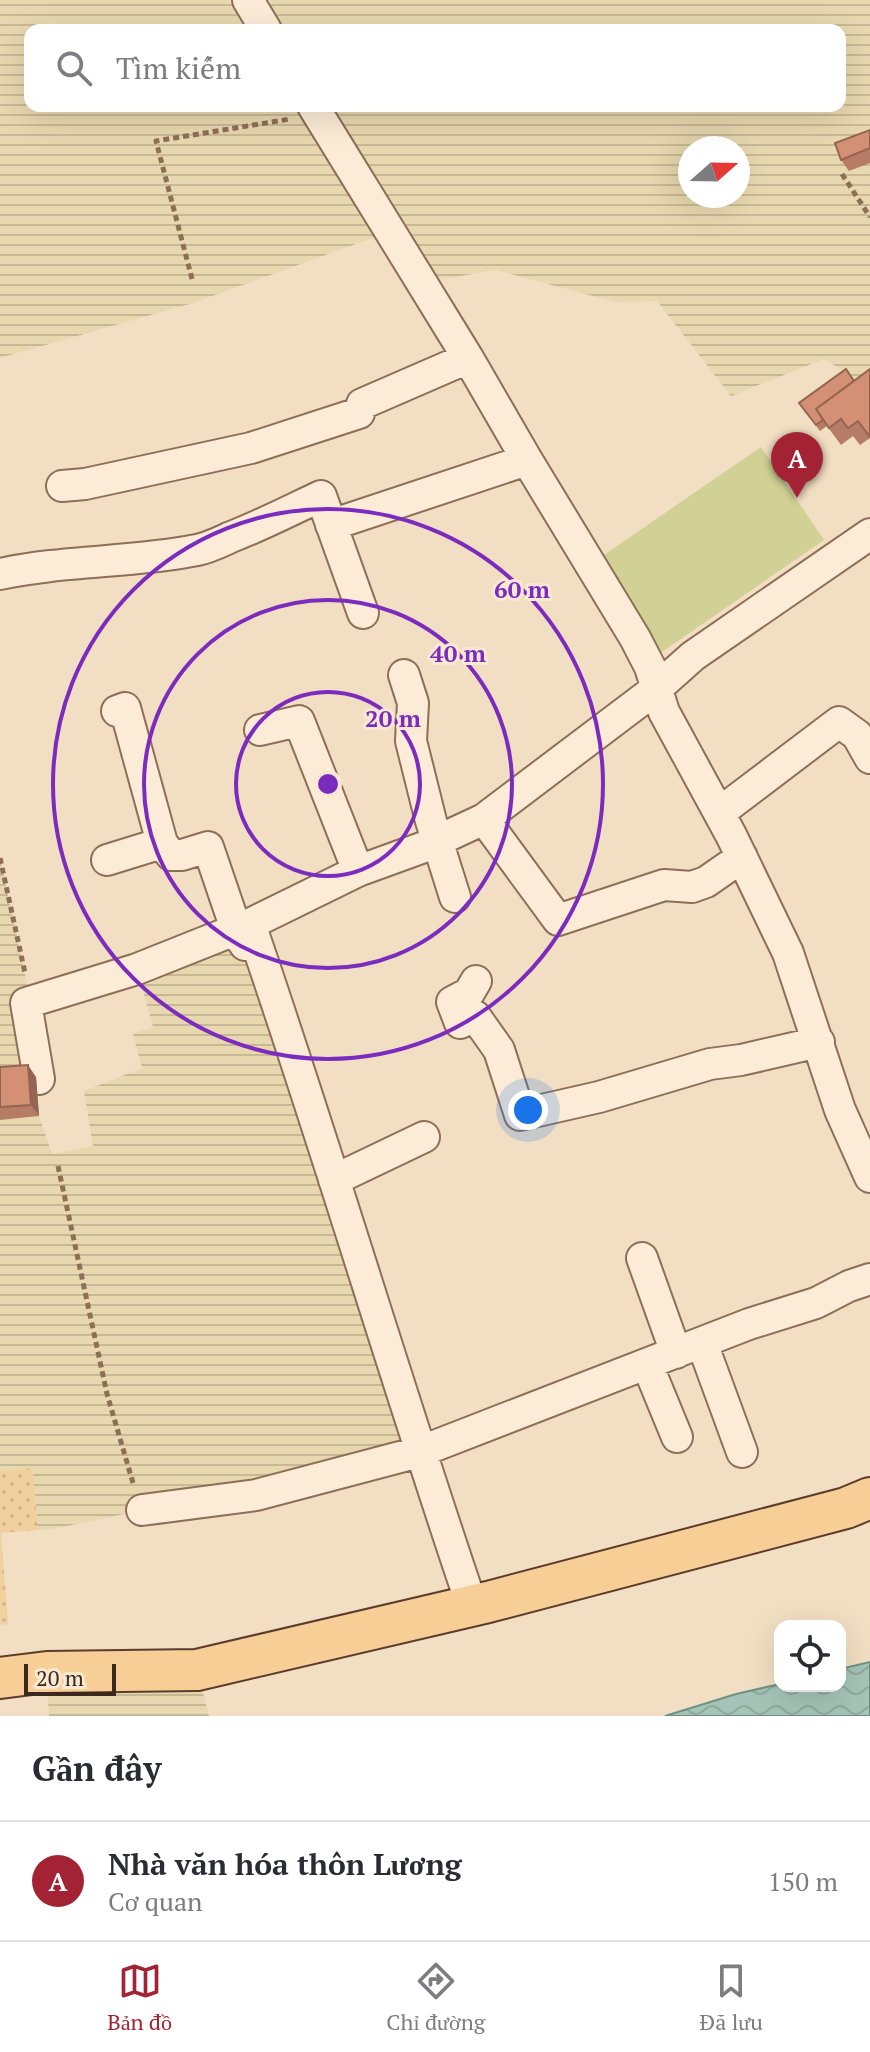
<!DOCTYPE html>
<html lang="vi">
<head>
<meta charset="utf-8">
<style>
  body { margin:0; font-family:"PT Serif",serif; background:#f7f7f7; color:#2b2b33 }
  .controls { position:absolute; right:24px; bottom:24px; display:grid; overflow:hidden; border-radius:16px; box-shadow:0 8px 32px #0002 }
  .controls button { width:72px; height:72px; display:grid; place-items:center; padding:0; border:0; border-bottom:2px solid #e1e1e2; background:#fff; color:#2b2b33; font:40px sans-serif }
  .compass { position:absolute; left:678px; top:136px; width:72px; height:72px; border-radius:50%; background:#fff; box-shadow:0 8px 32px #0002; rotate:70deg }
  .scale { position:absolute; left:24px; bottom:20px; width:92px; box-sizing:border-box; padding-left:8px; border:4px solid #3d281d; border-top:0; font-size:22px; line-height:28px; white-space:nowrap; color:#3d281d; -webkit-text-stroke:6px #f9e9d3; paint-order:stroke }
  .you { position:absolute; left:528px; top:1110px; width:28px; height:28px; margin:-20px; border:6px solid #fff; border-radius:50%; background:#1a73e8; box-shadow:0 0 0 12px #1a73e833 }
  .badge { display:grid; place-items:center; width:52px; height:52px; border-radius:50%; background:#a32233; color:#fff; font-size:26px; font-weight:700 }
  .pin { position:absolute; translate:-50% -66px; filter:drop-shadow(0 2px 4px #0008) }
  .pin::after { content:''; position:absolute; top:42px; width:28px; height:24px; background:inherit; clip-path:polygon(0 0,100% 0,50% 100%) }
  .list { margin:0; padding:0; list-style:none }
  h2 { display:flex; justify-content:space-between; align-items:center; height:104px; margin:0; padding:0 32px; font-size:34px }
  h2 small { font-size:26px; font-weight:400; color:#7c7c81 }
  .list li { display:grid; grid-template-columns:52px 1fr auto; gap:24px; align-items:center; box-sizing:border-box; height:120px; padding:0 32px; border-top:2px solid #e1e1e2 }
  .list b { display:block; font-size:30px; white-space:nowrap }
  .list p { margin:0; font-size:26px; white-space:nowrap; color:#7c7c81 }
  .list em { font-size:26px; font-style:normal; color:#7c7c81 }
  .icon { flex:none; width:44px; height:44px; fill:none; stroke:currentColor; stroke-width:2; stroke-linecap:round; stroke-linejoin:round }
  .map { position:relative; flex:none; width:870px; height:1716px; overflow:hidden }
  .search { position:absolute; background:#fff; box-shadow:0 8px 32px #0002; left:24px; right:24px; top:24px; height:88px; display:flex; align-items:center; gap:20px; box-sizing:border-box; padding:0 28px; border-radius:16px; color:#7c7c81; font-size:30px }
  .sheet { height:224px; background:#fff }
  nav { display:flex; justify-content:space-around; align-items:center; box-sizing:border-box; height:112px; border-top:2px solid #e1e1e2; background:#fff; font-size:22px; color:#7c7c81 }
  nav a { display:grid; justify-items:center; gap:4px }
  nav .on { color:#a32233 }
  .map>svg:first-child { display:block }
</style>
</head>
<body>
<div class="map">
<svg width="870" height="1716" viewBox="0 0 870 1716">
  <defs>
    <pattern id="farmland-rules" width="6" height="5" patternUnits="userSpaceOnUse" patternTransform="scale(2)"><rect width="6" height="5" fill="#e8d8af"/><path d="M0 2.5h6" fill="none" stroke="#c8b996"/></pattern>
    <pattern id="sand-dots" width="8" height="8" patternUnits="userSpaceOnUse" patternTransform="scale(2)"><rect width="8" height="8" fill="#f0d09d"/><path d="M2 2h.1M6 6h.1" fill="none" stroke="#cfb387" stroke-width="1.8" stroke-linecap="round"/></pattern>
    <pattern id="water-waves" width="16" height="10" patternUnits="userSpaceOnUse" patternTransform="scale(2)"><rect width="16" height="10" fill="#a5c4b7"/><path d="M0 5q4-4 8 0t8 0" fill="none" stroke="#8fa89d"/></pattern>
  </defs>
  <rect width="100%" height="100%" fill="#f2dec2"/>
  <path fill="url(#farmland-rules)" fill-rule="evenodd" d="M0,0H870V394L866,397L850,375L824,359L731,396L657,301L615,302L496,270L437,280L389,232L193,303L0,358ZM30,30H840V106H30ZM690,148H738V196H690Z
    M0,858L31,1001L39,1079L0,1080Z
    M250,924L419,1452L53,1529L38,1530L32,1468L0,1471V1120L39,1116L52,1154L93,1146L84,1091L142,1068L133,1034L153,1027L137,969Z
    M197,1670L209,1716H49L47,1672Z"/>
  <path fill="url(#sand-dots)" d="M32,1468L38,1530L1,1533L8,1624L0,1625V1471Z"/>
  <path fill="#d1d195" d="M761,447L824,540L662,652L598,559Z"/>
  <path fill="url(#water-waves)" stroke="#6b9484" stroke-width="2" d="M870,1662V1716H665L736,1694L780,1684V1686H840V1669Z"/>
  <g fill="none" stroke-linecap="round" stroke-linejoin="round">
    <g stroke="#8e6e57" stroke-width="34">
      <path id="minor" d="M248,0L266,30
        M313,106L468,358L527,460L635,638L650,667L664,712L731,835L788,953L840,1110L870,1177
        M62,486L85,484L251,448L359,413L362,404L468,358
        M331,525L527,460
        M0,574C65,560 132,563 197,550C208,548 220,542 231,537C262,525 291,510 321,496L363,613
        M404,675L413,703L411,741L431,821L455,897
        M117,711L125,708L162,843L171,855H182L208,847L238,935L245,945
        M260,730L299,721L358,871
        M719,813L839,722L857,735L870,758
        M484,819L558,920L664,885L692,887L706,882L742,857
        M107,860L162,843
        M250,924C328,1150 395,1380 472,1606
        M476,981L469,993L452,1002L460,1023L475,1016L499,1050L520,1115L599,1097L710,1064L741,1060L819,1042
        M39,1079L26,1003L137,969L250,924L358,871L424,847L484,819L656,689L693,656L870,534
        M334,1180L424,1137
        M642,1258L676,1353
        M702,1343L742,1452
        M647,1364L677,1437
        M142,1510L256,1495L419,1452L749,1324L816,1303L849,1286L870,1279"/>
    </g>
    <g stroke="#5b3c2c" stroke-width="44">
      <path id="major" d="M0,1678L47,1672L197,1670L488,1602L846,1508L870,1498"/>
    </g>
    <path stroke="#8e6e57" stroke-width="5" stroke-dasharray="6 4" stroke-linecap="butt" d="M842,174L870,217
      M192,279L156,141L290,119
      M0,858L25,973
      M58,1166L107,1394L133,1483"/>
    <use href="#minor" stroke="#fcecd7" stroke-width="30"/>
    <use href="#major" stroke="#f8ce97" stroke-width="40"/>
  </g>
  <path fill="#b67c65" d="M870,130V163L849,171L841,160Z
    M846,369L870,438L860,445L853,436L841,445L827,426L820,431L799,403Z
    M0,1067L36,1077L39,1116L0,1120Z"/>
  <path fill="#946552" d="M28,1065L36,1077L39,1116L31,1105Z"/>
  <path fill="#d49075" stroke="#946552" stroke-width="2" d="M870,130V148L841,160L835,143Z
    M846,369L854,381L816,409L823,420L816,425L799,403Z
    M870,369V437L858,421L848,428L841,419L829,428L816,409Z
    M28,1065L31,1105L0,1107V1067Z"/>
  <g fill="none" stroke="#7b2cbf" stroke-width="4">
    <circle cx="328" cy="784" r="92"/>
    <circle cx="328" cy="784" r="184"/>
    <circle cx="328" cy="784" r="275"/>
  </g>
  <circle cx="328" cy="784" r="12" fill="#7b2cbf" stroke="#f9e9d3" stroke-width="4"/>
  <g font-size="24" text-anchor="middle" font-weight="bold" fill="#7b2cbf" stroke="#f9e9d3" stroke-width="6" stroke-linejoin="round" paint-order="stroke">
    <text x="522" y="598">60 m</text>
    <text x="458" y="662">40 m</text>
    <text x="393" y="727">20 m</text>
  </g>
</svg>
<div class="controls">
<button><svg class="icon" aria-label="locate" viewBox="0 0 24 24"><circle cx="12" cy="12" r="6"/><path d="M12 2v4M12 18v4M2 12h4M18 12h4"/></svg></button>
</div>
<svg class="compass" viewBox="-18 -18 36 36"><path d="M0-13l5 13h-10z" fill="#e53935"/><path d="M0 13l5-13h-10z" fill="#7c7c81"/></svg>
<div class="scale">20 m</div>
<div class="you"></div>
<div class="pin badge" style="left:797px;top:498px">A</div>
<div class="search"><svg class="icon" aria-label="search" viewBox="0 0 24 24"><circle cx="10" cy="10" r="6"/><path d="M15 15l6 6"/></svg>Tìm kiếm</div>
</div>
<section class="sheet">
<h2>Gần đây<small></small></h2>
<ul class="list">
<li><span class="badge">A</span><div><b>Nhà văn hóa thôn Lương</b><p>Cơ quan</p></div><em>150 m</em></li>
</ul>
</section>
<nav>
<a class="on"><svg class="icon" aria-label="map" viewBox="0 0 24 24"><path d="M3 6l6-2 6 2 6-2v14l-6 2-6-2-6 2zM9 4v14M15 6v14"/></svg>Bản đồ</a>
<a><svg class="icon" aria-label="directions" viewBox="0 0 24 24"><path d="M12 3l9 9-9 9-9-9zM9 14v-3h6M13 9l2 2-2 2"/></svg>Chỉ đường</a>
<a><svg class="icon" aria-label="saved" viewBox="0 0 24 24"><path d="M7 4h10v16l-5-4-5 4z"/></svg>Đã lưu</a>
</nav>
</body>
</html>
